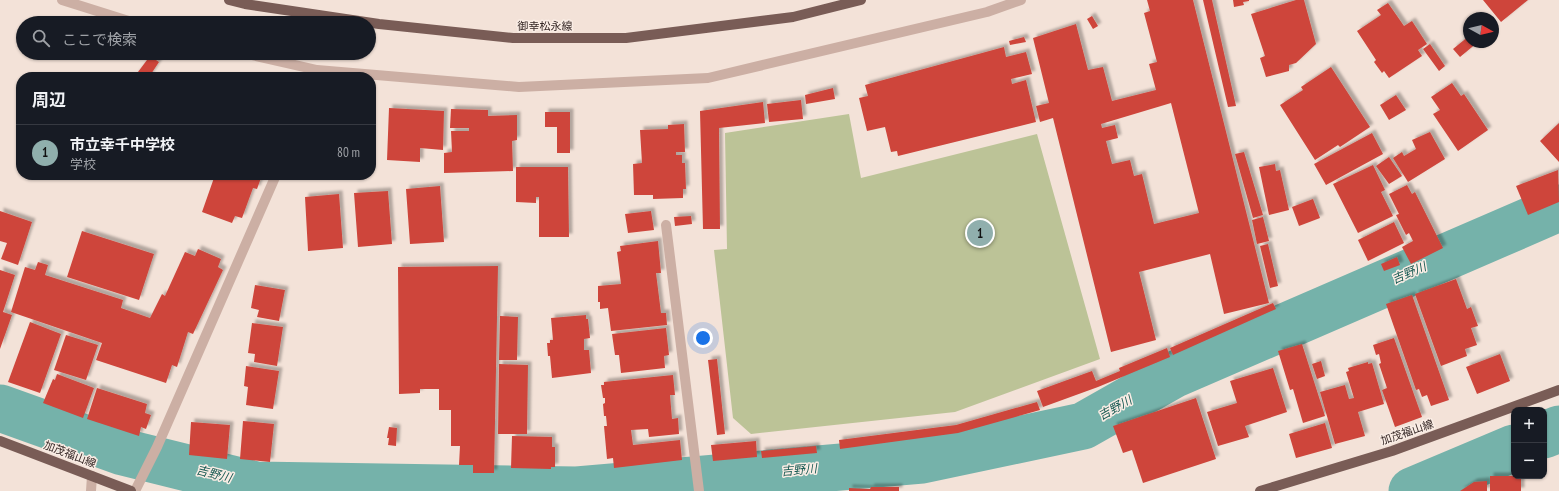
<!DOCTYPE html>
<html lang="ja">
<head>
<meta charset="utf-8">
<style>
  body { margin:0; font-family:"PT Sans Narrow","Noto Sans JP",sans-serif; background:#20242c; color:#f1f3f6 }
  .controls { position:absolute; right:12px; bottom:12px; display:grid; overflow:hidden; border-radius:8px; box-shadow:0 1px 3px #0004 }
  .controls button { width:36px; height:36px; display:grid; place-items:center; padding:0; border:0; border-bottom:1px solid #363941; background:#171b24; color:#f1f3f6; font:20px sans-serif }
  .compass { position:absolute; left:1463px; top:12px; width:36px; height:36px; border-radius:50%; background:#171b24; box-shadow:0 1px 3px #0004; rotate:98deg }
  .you { position:absolute; left:703px; top:338px; width:14px; height:14px; margin:-10px; border:3px solid #fff; border-radius:50%; background:#1a73e8; box-shadow:0 0 0 6px #1a73e833 }
  .badge { display:grid; place-items:center; width:26px; height:26px; border-radius:50%; background:#90afad; color:#111; font-size:13px; font-weight:700 }
  .pin { position:absolute; translate:-50% -50%; border:2px solid #fff; box-shadow:0 1px 4px #0006 }
  .list { margin:0; padding:0; list-style:none }
  h2 { display:flex; justify-content:space-between; align-items:center; height:52px; margin:0; padding:0 16px; font-size:17px }
  h2 small { font-size:13px; font-weight:400; color:#9ea1a6 }
  .list li { display:grid; grid-template-columns:26px 1fr auto; gap:12px; align-items:center; box-sizing:border-box; height:56px; padding:0 16px; border-top:1px solid #363941 }
  .list b { display:block; font-size:15px; white-space:nowrap }
  .list p { margin:0; font-size:13px; white-space:nowrap; color:#9ea1a6 }
  .list em { font-size:13px; font-style:normal; color:#9ea1a6 }
  .icon { flex:none; width:22px; height:22px; fill:none; stroke:currentColor; stroke-width:2; stroke-linecap:round; stroke-linejoin:round }
  .map { position:relative; flex:none; width:1559px; height:491px; overflow:hidden }
  .search { position:absolute; background:#171b24; box-shadow:0 1px 3px #0004; left:16px; top:16px; width:360px; height:44px; display:flex; align-items:center; gap:10px; box-sizing:border-box; padding:0 14px; border-radius:22px; color:#9ea1a6; font-size:15px }
  .panel { position:absolute; background:#171b24; box-shadow:0 1px 3px #0004; left:16px; top:72px; width:360px; height:108px; border-radius:16px }
  .map>svg:first-child { display:block }
</style>
</head>
<body>
<div class="map">
<svg width="1559" height="491" viewBox="0 0 1559 491">
  <defs>
    <filter id="shadow"><feDropShadow dx="3.5" dy="-3.5" stdDeviation="1" flood-color="#0004"/></filter>
  </defs>
  <rect width="100%" height="100%" fill="#f3e2d8"/>
  <path fill="#bcc397" d="M849,114L861,178L1037,134L1100,359L955,412L751,434L733,418L714,250L727,249L725,133Z"/>
  <g fill="none" stroke-linecap="round" stroke-linejoin="round">
    <path stroke="#75b2aa" stroke-width="47" d="M0,408L123,452L256,485L577,490L922,460L1083,426L1173,375L1559,208
      M1544,435L1559,429
      M1412,491L1514,448"/>
  </g>
  <path fill="#ce453b" fill-rule="evenodd" filter="url(#shadow)" d="M1147,0H1193L1269,303L1224,314L1210,254L1139,272L1156,340L1111,352L1053,118L1040,122L1036,106L1049,103L1033,38L1076,24L1088,70L1103,67L1112,101L1156,90L1149,64L1157,62L1144,13L1150,11ZM1171,103L1199,213L1154,224L1142,174L1134,176L1130,160L1112,164L1106,141L1118,138L1115,125L1102,128L1101,124Z
    M1203,0H1212L1236,106L1228,107Z
    M1233,0H1249V1L1243,2L1244,5L1234,7Z
    M1296,0H1304L1316,44L1296,63L1289,65V71L1266,77L1260,58L1265,56L1251,14Z
    M1483,0H1528L1501,22Z
    M1388,3L1404,26L1412,21L1427,44L1418,50L1422,56L1389,78L1384,71L1382,73L1374,62L1376,60L1357,31L1381,15L1377,10Z
    M1092,16L1098,26L1093,29L1087,19Z
    M1469,36V42H1478L1460,57L1453,49Z
    M1024,37L1026,42L1010,45L1009,41Z
    M1430,44L1445,66L1439,71L1423,49Z
    M1004,47L1006,57L1026,52L1032,74L1011,79L1012,84L1026,80L1036,122L898,156L897,151L891,152L885,127L867,131L859,98L868,96L865,85Z
    M150,56L159,62L149,77H137L135,76Z
    M1331,67L1370,127L1340,147L1338,145L1315,160L1280,105L1303,90L1301,87Z
    M1452,83L1461,96L1464,94L1488,130L1458,151L1433,114L1440,110L1431,97Z
    M833,88L835,99L806,104L805,95Z
    M1396,95L1406,110L1389,120L1380,105Z
    M801,100L803,119L769,122L767,104Z
    M763,102L765,123L719,128L720,229H703L700,111Z
    M389,108L444,111L443,150L420,148V162L387,160Z
    M451,109L488,110V116L517,115V140L512,141L513,171L444,173V153L452,152L451,131H469V128H450Z
    M545,112H570V153H557V127H545Z
    M1559,123V162L1540,141Z
    M684,124L685,152H676V155H682V163H685L686,189H683V198L653,199V195H634L633,164L642,163L640,130L668,129V125Z
    M1430,132L1445,159L1408,182L1393,158L1402,152L1404,156L1416,149L1412,140Z
    M1372,133L1383,154L1326,185L1314,164Z
    M1244,152L1263,215L1253,218L1235,154Z
    M1389,157L1402,176L1389,184L1376,166Z
    M1275,164L1276,171L1280,170L1289,210L1269,215L1259,167Z
    M1373,165L1385,190L1381,192L1393,216L1358,233L1333,184Z
    M516,167H568L569,237H539V197H536V203L516,202Z
    M1558,170L1559,202L1528,215L1516,186Z
    M215,175H262L257,189L253,188L242,218L235,216L232,223L202,212Z
    M1407,185L1412,194L1415,192L1443,248L1411,264L1402,247L1413,241L1409,233L1406,235L1396,215L1399,214L1389,194Z
    M440,186L444,242L410,244L406,189Z
    M388,191L392,244L358,247L354,193Z
    M339,194L343,248L308,251L305,197Z
    M1313,199L1320,218L1299,226L1292,207Z
    M0,211L32,222L18,265L1,259L7,243L0,241Z
    M651,211L654,230L628,233L625,214Z
    M691,216L692,224L675,226L674,217Z
    M1263,217L1269,241L1257,244L1252,220Z
    M1394,222L1404,243L1368,261L1358,240Z
    M82,231L154,254L139,300L67,277Z
    M658,241L661,273H656L661,313H666L667,325L611,331L608,308L600,309V302H598V286L621,284L617,252L621,251L620,246Z
    M1268,244L1278,286L1270,288L1260,246Z
    M198,249L221,259L218,267L223,270L193,334L188,332L177,367L172,365L166,383L96,360L102,343L11,312L25,267L35,270L38,262L48,265L45,275L123,300L121,308L150,318L162,294L165,296L185,252L195,256Z
    M1397,257L1400,265L1384,271L1381,264Z
    M498,266L494,473H473V465H459L460,446H451V410H439V389H420V393L399,394L398,267Z
    M0,270L15,275L3,312L12,315L0,349Z
    M1456,279L1467,309L1471,307L1478,326L1471,328L1477,345L1465,349L1467,356L1441,366L1415,294Z
    M255,285L285,290L279,321L257,317L259,310L251,308Z
    M1412,295L1449,400L1431,406L1427,395L1422,397L1419,389L1416,390L1386,304Z
    M1273,303L1276,309L1173,355L1170,348Z
    M586,315V319H588L590,338L584,339V350H589L591,373L552,378L550,356H548L547,343H550V340H553L551,318Z
    M500,316L518,317L517,360H499Z
    M30,322L61,334L40,393L8,382Z
    M252,323L283,327L277,366L254,362L255,354L248,353Z
    M666,328L669,355L664,356L665,368L621,373L619,355H615L612,334Z
    M66,335L98,345L86,380L54,370Z
    M1394,338L1422,417L1395,427L1382,390L1387,388L1379,364L1381,363L1379,354L1376,355L1373,345Z
    M1302,344L1325,416L1303,423L1293,389L1290,390L1278,351Z
    M1167,348L1170,357L1098,387L1043,407L1037,391L1092,371L1096,381L1120,371L1119,368Z
    M1500,354L1510,381L1477,394L1466,367Z
    M717,359L725,434L717,435L708,360Z
    M1321,361L1325,376L1317,379L1312,364Z
    M1368,362V364L1372,363L1384,404L1358,412L1365,436L1335,444L1320,392L1345,385L1349,399L1354,398L1346,372L1349,371L1348,368Z
    M499,364L528,365L527,434H498Z
    M246,366L279,371L273,409L246,405L248,387L244,386Z
    M1273,368L1287,412L1245,426L1249,437L1218,446L1207,412L1237,403L1230,381Z
    M57,374L94,388L83,418L43,403L53,379L55,380Z
    M673,375L675,395H670L672,419L678,418L679,434L649,437L648,429L631,430L633,445L680,440L682,460L614,468L613,458L607,459L604,426H607L606,416H604L603,404L605,403V398H603L601,385H604V382Z
    M97,388L147,404L145,413L151,415L146,429L141,427L139,436L87,419Z
    M1196,398L1216,459L1143,483L1132,450L1123,453L1113,426Z
    M1037,402L1040,410L958,433L840,449L839,440L956,425Z
    M243,421L274,424L270,462L240,459Z
    M191,422L230,425L227,459L189,455Z
    M1325,423L1332,448L1296,458L1289,434Z
    M389,427L397,428L396,446L388,445L389,438H387Z
    M512,436L552,437V447H555V467H551V469L511,468Z
    M756,441L757,457L713,461L711,445Z
    M816,446L817,453L762,458L761,451Z
    M1490,476H1521V491H1490Z
    M1487,481V491H1460L1474,482Z
    M871,487H899V491H849V488L870,489Z"/>
  <g fill="none" stroke-linecap="round" stroke-linejoin="round">
    <path stroke="#ccafa4" stroke-width="10" d="M62,0L135,23
      M243,53L317,70L519,87L708,78L987,12L1021,0
      M666,225L699,491
      M91,491L92,476
      M135,491L157,447L276,175"/>
    <path stroke="#795c56" stroke-width="10" d="M229,0L245,4L379,24L513,38H626L793,17L861,0
      M0,441L131,491
      M1260,491L1392,451L1559,390"/>
  </g>
  <g text-anchor="middle" stroke-width="3" stroke-linejoin="round" paint-order="stroke">
    <g font-size="11" fill="#362826" stroke="#faede5">
      <text x="545" y="30">御幸松永線</text>
      <text transform="translate(1407 432) rotate(-19)" y="4">加茂福山線</text>
      <text transform="translate(70 454) rotate(21)" y="4">加茂福山線</text>
    </g>
    <g font-size="12" font-style="italic" fill="#195b54" stroke="#faede5">
      <text transform="translate(1409 273) rotate(-23)" y="4">吉野川</text>
      <text transform="translate(1115 408) rotate(-29)" y="4">吉野川</text>
      <text transform="translate(799 470) rotate(-5)" y="4">吉野川</text>
      <text transform="translate(214 474) rotate(14)" y="4">吉野川</text>
    </g>
  </g>
</svg>
<div class="controls">
<button>+</button>
<button>−</button>
</div>
<svg class="compass" viewBox="-18 -18 36 36"><path d="M0-13l5 13h-10z" fill="#e53935"/><path d="M0 13l5-13h-10z" fill="#9ea1a6"/></svg>
<div class="you"></div>
<div class="pin badge" style="left:980px;top:233px">1</div>
<div class="search"><svg class="icon" aria-label="search" viewBox="0 0 24 24"><circle cx="10" cy="10" r="6"/><path d="M15 15l6 6"/></svg>ここで検索</div>
<section class="panel">
<h2>周辺<small></small></h2>
<ul class="list">
<li><span class="badge">1</span><div><b>市立幸千中学校</b><p>学校</p></div><em>80 m</em></li>
</ul>
</section>
</div>
</body>
</html>
